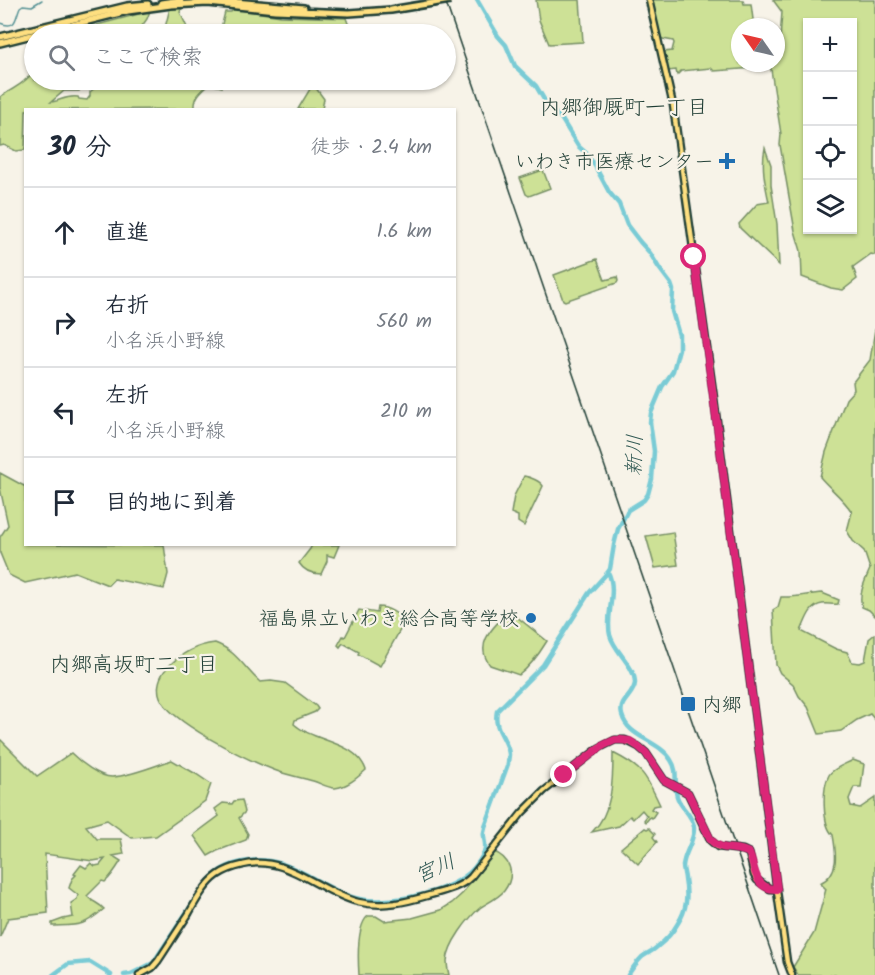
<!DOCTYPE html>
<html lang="ja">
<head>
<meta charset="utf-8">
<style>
  body { margin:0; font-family:Kalam,"Klee One",sans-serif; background:#f2f2f3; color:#1f2937 }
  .controls { position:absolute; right:18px; top:18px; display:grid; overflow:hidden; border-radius:0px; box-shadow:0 2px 4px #0004 }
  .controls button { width:54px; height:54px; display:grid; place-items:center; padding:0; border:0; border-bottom:2px solid #e0e1e3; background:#fff; color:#1f2937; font:30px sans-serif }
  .compass { position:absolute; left:731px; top:18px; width:54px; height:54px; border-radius:50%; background:#fff; box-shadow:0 2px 4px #0004; rotate:304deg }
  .stop { position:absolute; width:18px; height:18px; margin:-14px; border:4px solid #db2777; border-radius:50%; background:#fff }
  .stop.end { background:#db2777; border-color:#fff; box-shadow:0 2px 6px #0008 }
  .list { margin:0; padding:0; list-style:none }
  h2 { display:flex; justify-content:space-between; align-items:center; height:78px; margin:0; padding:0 24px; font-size:26px }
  h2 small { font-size:20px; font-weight:400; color:#747a83 }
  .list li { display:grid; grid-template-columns:39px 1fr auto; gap:18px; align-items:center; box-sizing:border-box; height:90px; padding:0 24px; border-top:2px solid #e0e1e3 }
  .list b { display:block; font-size:22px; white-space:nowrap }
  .list p { margin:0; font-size:20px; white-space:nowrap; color:#747a83 }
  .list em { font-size:20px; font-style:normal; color:#747a83 }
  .icon { flex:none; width:33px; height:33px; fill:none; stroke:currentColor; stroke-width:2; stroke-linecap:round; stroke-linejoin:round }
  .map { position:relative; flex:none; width:875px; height:975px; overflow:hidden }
  .search { position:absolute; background:#fff; box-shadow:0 2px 4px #0004; left:24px; top:24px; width:432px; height:66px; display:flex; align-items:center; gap:15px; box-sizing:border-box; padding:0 21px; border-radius:33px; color:#747a83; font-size:22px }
  .panel { position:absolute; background:#fff; box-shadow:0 2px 4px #0004; left:24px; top:108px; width:432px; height:438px; border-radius:0px }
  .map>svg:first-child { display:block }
</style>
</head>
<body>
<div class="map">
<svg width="875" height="975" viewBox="0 0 875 975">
  <rect width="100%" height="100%" fill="#f7f3e8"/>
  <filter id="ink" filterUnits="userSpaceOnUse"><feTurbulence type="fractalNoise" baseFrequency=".0167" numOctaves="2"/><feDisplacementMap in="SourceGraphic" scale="12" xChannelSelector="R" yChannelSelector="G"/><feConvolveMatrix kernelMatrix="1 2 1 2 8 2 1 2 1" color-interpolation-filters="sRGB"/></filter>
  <g filter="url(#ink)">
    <path fill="#cde196" stroke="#768f65" stroke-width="1.5" fill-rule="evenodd" d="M536,0H580L583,42L549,44L539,20Z
      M652,0H743L744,4H751L754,27H740V63H757L758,65L755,68L714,71L711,68L681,71L677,75L676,70L668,71L664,52L672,51L674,43L673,41L663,39L661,38Z
      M773,0H875V255L871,254L853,267L857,279L843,290L831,288L802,277L801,251L795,231L780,145L781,134L770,63H776V47L780,39L782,12ZM808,22H852V230H808Z
      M183,6L180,12L190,34H161L165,28L170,8Z
      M234,9L281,16L346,18L352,34H266L263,33L258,34H217L216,30L221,28L225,12H231Z
      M150,11L147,19L142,26L131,34H72L85,26L97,25Z
      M34,70V80H95L88,88H81L79,91H64L51,102C60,101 67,95 78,97L79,99L87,100L90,96V92L104,80H221L222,87L209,84C200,92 194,97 195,109L26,110L25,150L16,151L4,145L0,146V97C12,89 27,82 34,70Z
      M313,84L324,99L322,109H298Z
      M765,148L771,165V185L777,224L779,265L740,228L739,224L757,204L769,202C765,184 761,166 765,148Z
      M543,170L550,188L529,196L526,194L520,178Z
      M597,259L605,280L617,277L618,281L617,283L565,301L563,300L554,275Z
      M875,329V616L869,610L862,607C858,594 865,581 870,569L864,551L853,541L847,531L852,512C842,497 831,490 820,477L826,452L846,399L854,390L853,382L870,360Z
      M0,473L24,486L25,485L26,544L164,545L168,574L164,589L114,579L108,585L75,572L25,583L9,575L0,553V537L8,525L0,488Z
      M524,476C530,477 540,481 543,486L524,526L518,522V516L511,513L514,496Z
      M673,532L678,565L655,568L646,536Z
      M312,545H339L334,557L327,555V561L321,574C312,574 304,571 299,563L310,549Z
      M822,593L839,600L838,604C833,605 827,603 822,604C809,606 806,621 801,631L836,649L847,652L852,662L860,663L865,661L869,639L875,634V720L870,714L857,720L841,731L819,734L808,707L799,696L793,684L780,673L776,665L773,610L778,607L781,597C795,598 808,594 822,593Z
      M378,607C388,607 399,614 405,621L380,666L358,654L359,652L343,643L340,647L338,645L343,636L345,637L359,610L377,613Z
      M506,614L510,617L511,615L516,618L517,617L547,641C539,654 531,666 519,675L490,665C474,645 492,628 506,614Z
      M215,643C237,651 244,668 260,682L271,681L285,683L316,706L318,709L315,712L295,720L294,724C315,743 355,740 366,770C357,778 347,787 335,788C327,788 320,783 313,781C300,777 286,775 274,770C248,760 169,722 160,697C156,687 160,675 167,668C180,654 196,645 215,643Z
      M0,739L37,776L71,753C80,762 99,777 112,777C131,776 154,766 172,760L196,774L211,784L205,801L156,836L132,838L107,820L86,826L97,839H121L124,854L113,856L121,861C116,869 111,877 105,882L102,881L87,896C92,902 99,903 104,909C83,927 79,925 52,926V923L63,919L73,917L71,903L77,899L78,895L69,888L72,879L76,875L74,874L81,865L86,868L91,863L95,866L100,865L105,859L93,861L45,854L48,913L8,918L0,937Z
      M613,753C643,768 646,775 660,805L653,806L651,809L656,812L652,818L650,817L646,822L644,820L647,816L642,810L633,819L630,816L619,826L592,832C613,812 613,780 613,753Z
      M853,760L864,764L861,787H854L849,799L851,806L860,808L875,798V975H798L793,967L814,933L826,889L820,883C840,874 836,852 833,835C822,825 822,788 829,775C833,768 846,764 853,760Z
      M242,800L245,812L239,818L248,834L246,840L217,851L208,856L194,836L195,834L219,816L215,809L223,803L232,804L234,801Z
      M645,828L647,829L649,828L655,834L653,837L657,842L638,864L621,848Z
      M492,851C511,858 516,875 504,891C498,898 489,902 481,907C468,918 448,944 447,961C447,966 448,971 449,975H359C358,960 356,926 368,916H376L384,921L393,920L412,918L441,910L452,903L463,893L489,853Z"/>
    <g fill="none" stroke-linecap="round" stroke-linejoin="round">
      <path stroke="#569295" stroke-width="1.5" d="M0,23C17,30 15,18 20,7L23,5L32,6L42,0"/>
      <path stroke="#7acbd5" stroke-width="4.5" d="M477,0L498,36L506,45L515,66L536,86L548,106L561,118L578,146L586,153L595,166L609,192L619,204L627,225L640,242L650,253L659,268L671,284L673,290L672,311L679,335V349L673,371L662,387L651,413L650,422L654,451L652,479L648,494L644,500L628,510L618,529L614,545L610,569L608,572C618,592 605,614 610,635C614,651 635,666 635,683C634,696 618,701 622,715C628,738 659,740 671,760C680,773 672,787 678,799C682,809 693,816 694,827C695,841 684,852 683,866C683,871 685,875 685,879C688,896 687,909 678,923C673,932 665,941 657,947C653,951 647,953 642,957C637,962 632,969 628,975
        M208,881C218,870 228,865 243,862C286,853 312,882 349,896C378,907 438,895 464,877C472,872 479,862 484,853C487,845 484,843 484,836C483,833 485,830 485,827L508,764C508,760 509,757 509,754C507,737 493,730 497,711L543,665L589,593L608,572
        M53,975L68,964L90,962L111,975
        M124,975L131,974L153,963L196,898"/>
      <g stroke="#1f3d34" stroke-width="9">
        <path id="primary" d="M649,0L673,105L714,398L776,884L787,962L792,975
          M757,880L770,889H777
          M139,975L152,968L158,961C168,946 178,930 188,915C196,901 205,884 218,875C225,870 234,867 243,865C287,854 318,892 358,902C383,908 406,902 430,895C444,891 460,888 471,877L522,813L544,791L599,748L615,740H625L639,747L646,753L664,780L688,793L711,841L718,847"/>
      </g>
      <g stroke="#1f3d34" stroke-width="10">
        <path id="highway" d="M223,1L304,8
          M161,3L181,0
          M0,37L127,6L148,4
          M0,43L128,11L171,5L208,3L275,10L349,13L391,10L433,3"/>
      </g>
      <use href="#primary" stroke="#fedf80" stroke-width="4.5"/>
      <use href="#highway" stroke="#fedf80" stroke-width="5"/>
      <path stroke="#1f3d34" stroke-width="1.5" d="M445,0L779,975"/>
      <g stroke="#1f3d34" stroke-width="9" stroke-linecap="butt">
        <path id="primary-bridge" d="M718,847L743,850L749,853L754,875L757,880"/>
      </g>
      <g stroke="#1f3d34" stroke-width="10" stroke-linecap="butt">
        <path id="highway-bridge" d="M433,3L450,0"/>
      </g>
      <use href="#primary-bridge" stroke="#fedf80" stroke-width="4.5"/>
      <use href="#highway-bridge" stroke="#fedf80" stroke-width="5"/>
    </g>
  </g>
  <g fill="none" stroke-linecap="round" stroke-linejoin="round" filter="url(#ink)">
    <path stroke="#db2777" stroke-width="8" d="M564,775L604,745L615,740H621L630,741L639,747L646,753L664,780L688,793L711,840C722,852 736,846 749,853C756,869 754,890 777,889L714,403L694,257"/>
  </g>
  <g fill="#1f6fb2" stroke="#f7f3e8" stroke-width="2">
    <path d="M724 152h6v6h6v6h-6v6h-6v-6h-6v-6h6z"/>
    <circle cx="531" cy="618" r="6"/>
    <rect x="680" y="696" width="16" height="16" rx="3"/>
  </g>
  <g text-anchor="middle" stroke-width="4.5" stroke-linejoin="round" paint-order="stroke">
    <g font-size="20" fill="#1f3d34" stroke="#f7f3e8" text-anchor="end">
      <text x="714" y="168">いわき市医療センター</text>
      <text x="519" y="625">福島県立いわき総合高等学校</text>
      <text x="702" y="711" text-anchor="start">内郷</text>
    </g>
    <g font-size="21" fill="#1f3d34" stroke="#f7f3e8">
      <text x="624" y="114">内郷御厩町一丁目</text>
      <text x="134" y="671">内郷高坂町二丁目</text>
    </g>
    <g font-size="21" font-style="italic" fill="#315954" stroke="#f7f3e8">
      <text transform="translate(634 455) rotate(-88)" y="7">新川</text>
      <text transform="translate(435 868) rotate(-24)" y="7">宮川</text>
    </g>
  </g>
</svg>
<div class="controls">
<button>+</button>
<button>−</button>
<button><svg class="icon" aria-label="locate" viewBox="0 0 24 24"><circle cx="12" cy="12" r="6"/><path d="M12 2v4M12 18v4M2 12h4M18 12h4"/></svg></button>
<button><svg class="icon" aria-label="layers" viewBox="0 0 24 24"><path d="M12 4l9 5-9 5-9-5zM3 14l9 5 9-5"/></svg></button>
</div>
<svg class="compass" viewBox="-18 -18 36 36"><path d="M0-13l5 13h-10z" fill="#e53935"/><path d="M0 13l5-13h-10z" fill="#747a83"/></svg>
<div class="stop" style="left:694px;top:257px"></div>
<div class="stop end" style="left:564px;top:775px"></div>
<div class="search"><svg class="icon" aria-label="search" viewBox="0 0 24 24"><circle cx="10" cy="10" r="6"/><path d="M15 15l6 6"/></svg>ここで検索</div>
<section class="panel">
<h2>30 分<small>徒歩 · 2.4 km</small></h2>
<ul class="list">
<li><svg class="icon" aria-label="ahead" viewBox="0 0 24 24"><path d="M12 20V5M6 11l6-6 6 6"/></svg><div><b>直進</b></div><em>1.6 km</em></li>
<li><svg class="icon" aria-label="right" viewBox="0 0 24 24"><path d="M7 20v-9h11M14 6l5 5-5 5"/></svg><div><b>右折</b><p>小名浜小野線</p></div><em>560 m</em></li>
<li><svg class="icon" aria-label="left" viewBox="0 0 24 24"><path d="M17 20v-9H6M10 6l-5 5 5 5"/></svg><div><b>左折</b><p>小名浜小野線</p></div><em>210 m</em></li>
<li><svg class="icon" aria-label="arrive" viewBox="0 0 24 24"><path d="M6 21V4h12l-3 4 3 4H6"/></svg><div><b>目的地に到着</b></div></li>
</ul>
</section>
</div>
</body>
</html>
